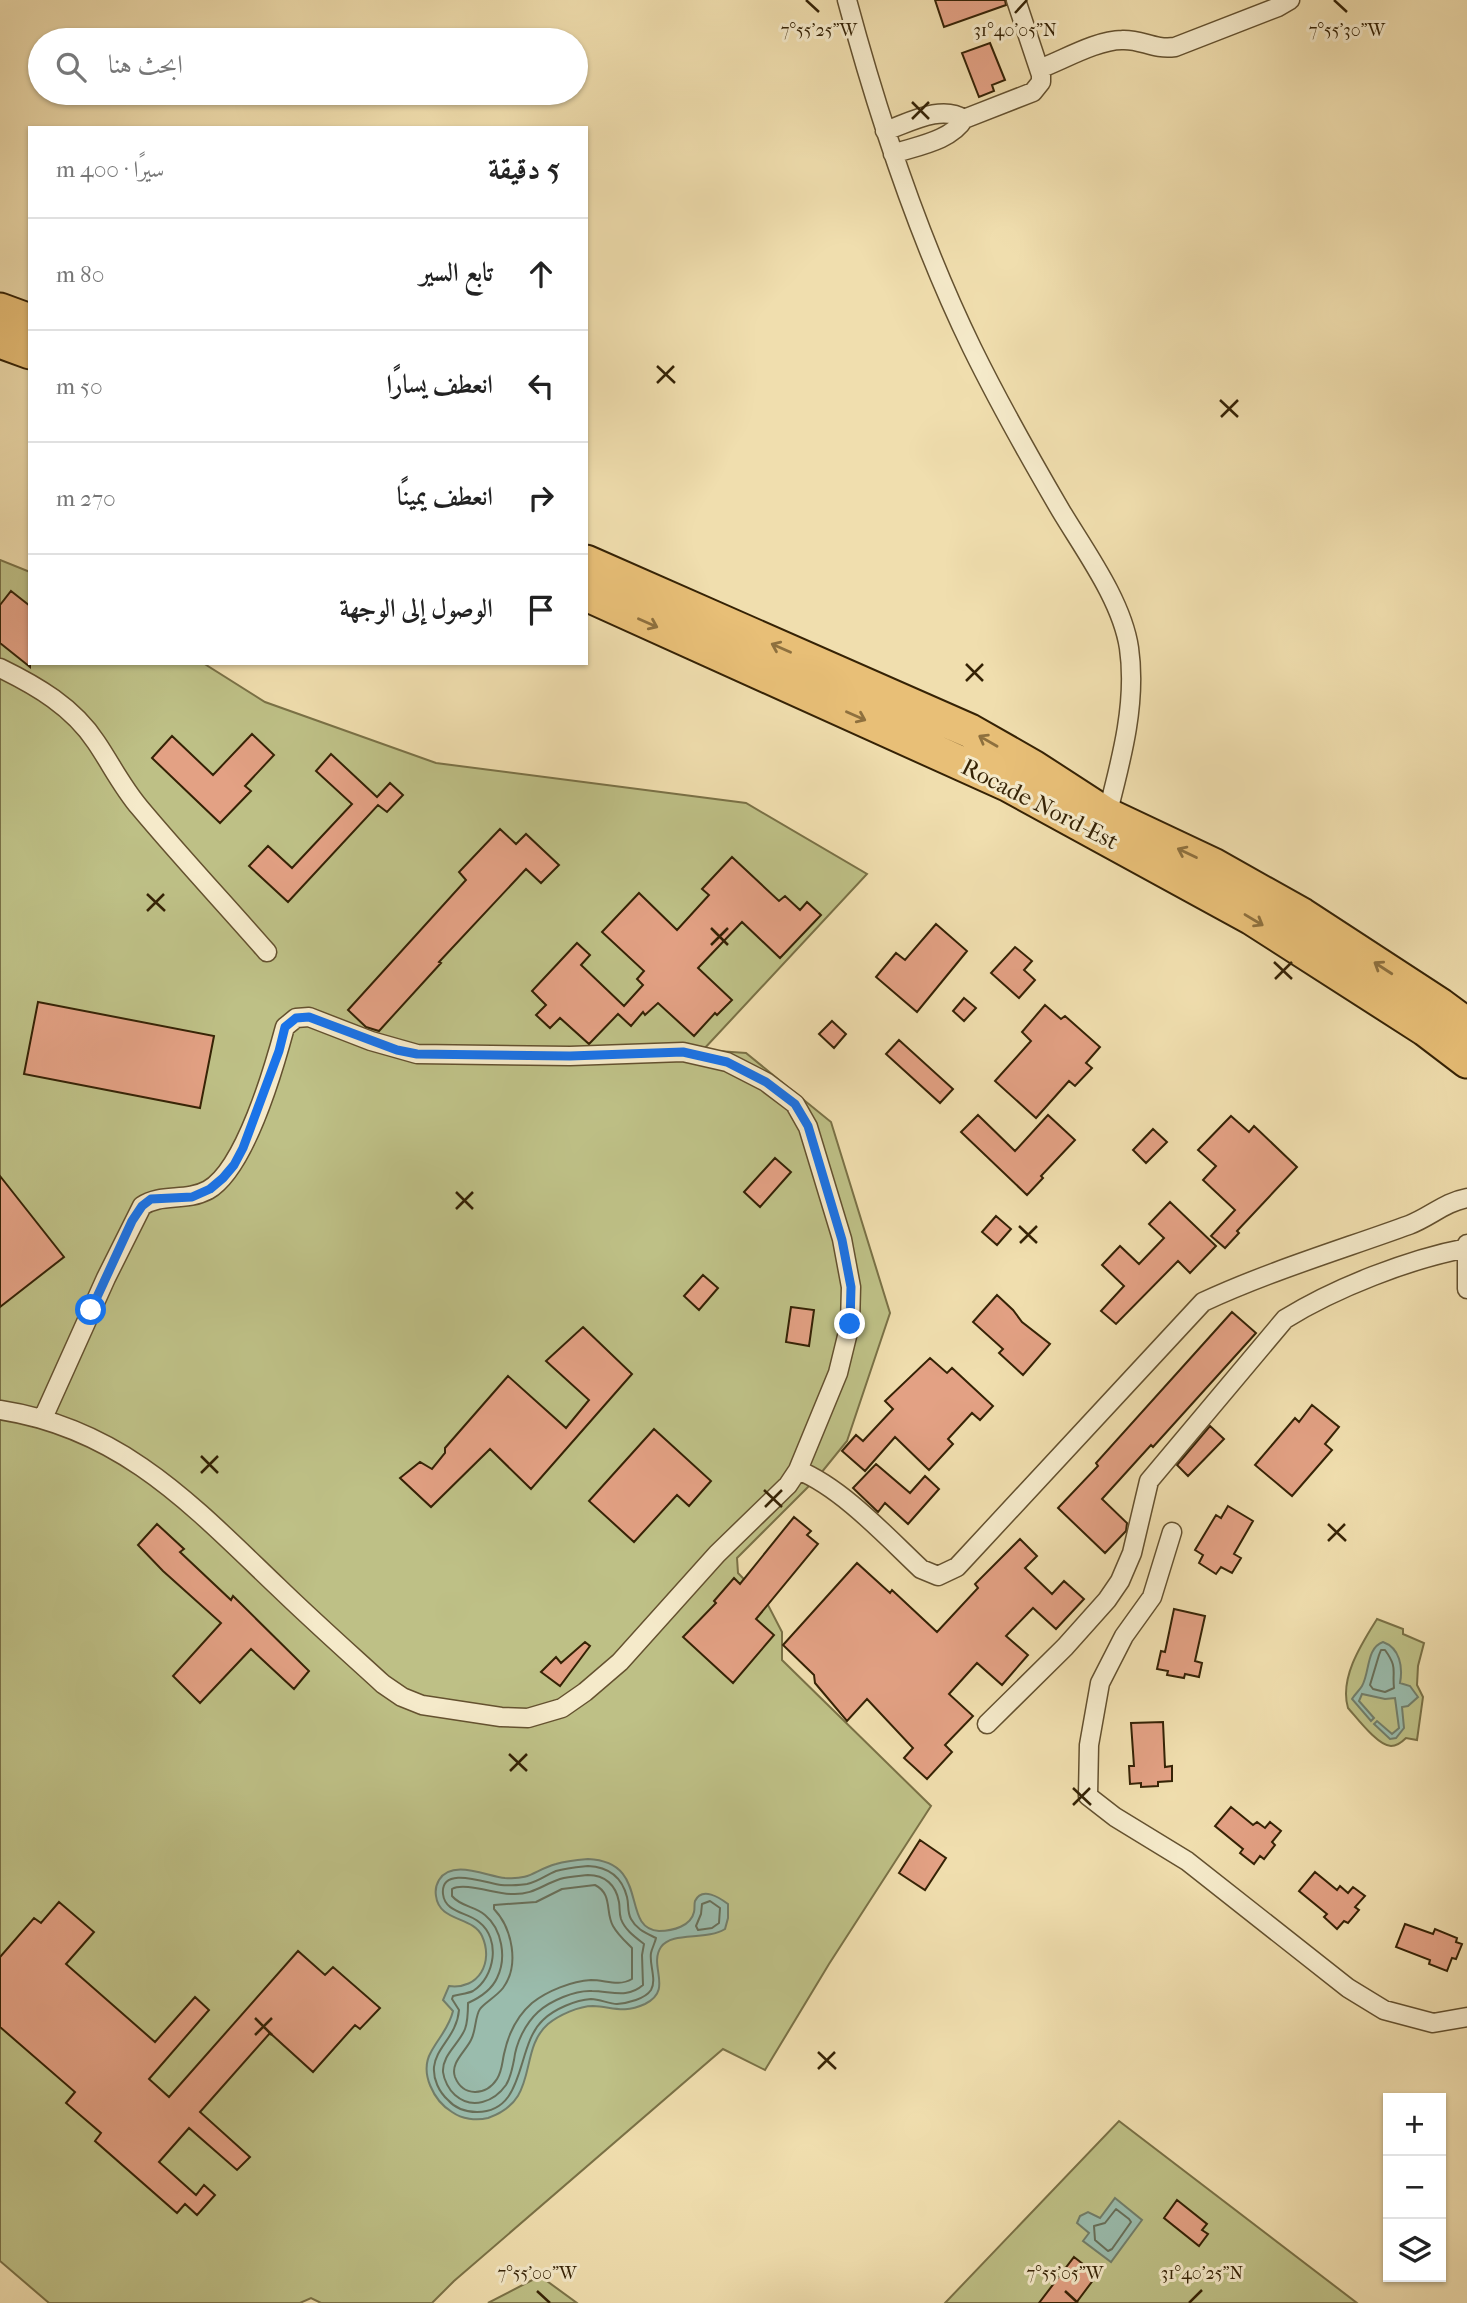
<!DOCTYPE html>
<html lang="ar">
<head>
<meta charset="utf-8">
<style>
  body { margin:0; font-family:"IM FELL French Canon",Amiri,serif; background:#f2f2f2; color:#222; direction:rtl }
  .controls { position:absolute; right:21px; bottom:21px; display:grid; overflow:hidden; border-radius:0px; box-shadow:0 2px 5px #0004 }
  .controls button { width:63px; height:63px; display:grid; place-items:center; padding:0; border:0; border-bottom:2px solid #e0e0e0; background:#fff; color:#222; font:35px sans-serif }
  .stop { position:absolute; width:21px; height:21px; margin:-16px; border:5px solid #1a73e8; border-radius:50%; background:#fff }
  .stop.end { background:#1a73e8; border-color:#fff; box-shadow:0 2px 7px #0008 }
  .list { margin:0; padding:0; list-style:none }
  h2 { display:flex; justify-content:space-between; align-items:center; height:91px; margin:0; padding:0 28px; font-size:30px }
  h2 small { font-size:23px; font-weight:400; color:#767676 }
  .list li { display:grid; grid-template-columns:46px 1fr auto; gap:21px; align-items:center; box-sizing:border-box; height:112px; padding:0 28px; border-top:2px solid #e0e0e0 }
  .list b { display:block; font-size:26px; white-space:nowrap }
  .list em { font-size:23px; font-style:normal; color:#767676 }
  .icon { flex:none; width:38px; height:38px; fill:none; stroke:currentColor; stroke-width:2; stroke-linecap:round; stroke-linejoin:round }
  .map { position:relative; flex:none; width:1467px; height:2303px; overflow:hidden; direction:ltr }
  .search { position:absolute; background:#fff; box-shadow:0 2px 5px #0004; left:28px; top:28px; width:560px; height:77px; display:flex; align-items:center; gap:18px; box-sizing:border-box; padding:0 24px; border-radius:38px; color:#767676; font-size:26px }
  .panel { position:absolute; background:#fff; box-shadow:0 2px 5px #0004; left:28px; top:126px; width:560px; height:539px; border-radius:0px; direction:rtl }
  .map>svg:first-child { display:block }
</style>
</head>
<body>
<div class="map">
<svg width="1467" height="2303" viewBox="0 0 1467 2303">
  <rect width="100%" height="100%" fill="#f0deae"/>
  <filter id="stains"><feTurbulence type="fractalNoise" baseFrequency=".00286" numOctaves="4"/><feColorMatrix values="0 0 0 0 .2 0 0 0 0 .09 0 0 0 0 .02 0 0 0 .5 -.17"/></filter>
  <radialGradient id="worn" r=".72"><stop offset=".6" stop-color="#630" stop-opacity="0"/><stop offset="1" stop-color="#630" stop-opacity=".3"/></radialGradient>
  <path fill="#bec086" stroke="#7a7146" stroke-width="2" d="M0,560L30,572V663H203L265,702L436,763L746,803L867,874L703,1050L746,1053L831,1122L890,1313L847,1441L817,1478L737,1558L738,1573L767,1603L782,1632V1660L931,1806L829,1964L765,2070L723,2049L454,2281L432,2303H321L311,2298L300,2303H49L0,2261Z
    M1377,1619L1403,1629V1634L1424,1643L1418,1666L1417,1685L1423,1697L1417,1740L1406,1738C1402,1742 1397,1746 1391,1746C1378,1746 1357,1718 1348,1708C1339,1678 1362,1643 1377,1619Z
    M1119,2121L1357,2303H945Z
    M540,2276L577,2303H488Z"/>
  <path fill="#9abcad" stroke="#727e6a" stroke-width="2" d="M1383,1642C1400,1648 1403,1667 1400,1683L1410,1686L1418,1697L1408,1706L1402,1707L1404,1728L1396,1738L1390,1739L1374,1724L1377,1721L1392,1734L1399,1728L1395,1698L1385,1699L1362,1694L1359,1701L1374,1718L1371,1721L1352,1699C1355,1694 1359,1691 1362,1686C1370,1672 1366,1648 1383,1642Z
    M588,1859C652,1862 619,1928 659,1931C673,1931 691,1926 694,1912C695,1908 694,1904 695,1901C702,1886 720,1898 728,1904V1918L725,1929C706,1941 672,1931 661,1947C648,1966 674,1990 645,2004C623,2014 613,2007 593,2006C579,2006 559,2015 548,2024C517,2051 541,2100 488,2118C476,2121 462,2119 452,2112C434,2101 419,2073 431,2052C439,2037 449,2028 453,2011L443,2000L449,1986C479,1990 494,1962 482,1936C473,1916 439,1922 436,1896C435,1890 436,1885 439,1880C452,1859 486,1876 505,1878C532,1880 534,1870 556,1864C566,1861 577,1860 588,1859Z
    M1115,2198L1142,2220L1111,2262L1083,2241L1089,2233L1077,2223L1080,2216L1088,2212L1100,2218Z"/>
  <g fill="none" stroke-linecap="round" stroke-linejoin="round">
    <path stroke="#686f59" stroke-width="2" d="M1385,1650C1398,1668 1392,1670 1394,1688L1385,1692L1373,1689L1370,1685L1379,1655L1381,1650Z
      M588,1866C609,1867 622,1877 627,1897C629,1905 627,1912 631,1919C637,1930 646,1933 656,1938C655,1943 652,1948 651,1953C649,1964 657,1980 651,1990C645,1999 628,2003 617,2004C609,2004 600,1999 591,1999C576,2000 554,2009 543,2020C515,2046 527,2112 477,2112C466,2112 455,2108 448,2100C439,2092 433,2079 434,2067C436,2047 457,2036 459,2010L452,1999L453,1996C459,1994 467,1994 473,1991C495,1977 501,1939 479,1922C468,1912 445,1913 443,1894C440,1865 486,1883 501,1885C510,1886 518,1885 527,1884C538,1882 546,1875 556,1871C566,1868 578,1867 588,1866Z
      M588,1875C605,1875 616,1885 619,1902C620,1908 619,1913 621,1919C625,1930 635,1937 644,1944L642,1955L643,1985C627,1999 611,1991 592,1991C575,1990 550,2001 538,2012C525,2024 516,2043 514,2060C512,2069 511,2077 506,2085C494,2102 472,2110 455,2095C449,2090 444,2080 443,2072C442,2055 459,2044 465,2029C468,2021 468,2011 468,2003C479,1998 492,1989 497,1978C507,1958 502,1929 485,1915C475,1906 461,1907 452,1896V1889C464,1882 496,1894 512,1894C533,1895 542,1885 560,1879C569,1876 579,1876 588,1875Z
      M595,1885C613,1894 605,1912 613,1926C618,1935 625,1941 632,1948V1979C618,1987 606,1980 591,1980C572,1981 547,1991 532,2003C517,2016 508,2035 504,2054C502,2063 502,2071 497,2079C486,2096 463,2097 455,2077C450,2063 465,2052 471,2040C476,2031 475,2016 480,2009C483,2004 497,1996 503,1988C520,1965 512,1928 494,1909V1905L536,1902L562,1889Z
      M710,1901L720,1908L719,1923L712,1928L698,1930L696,1926L701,1914L702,1904Z
      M1116,2209L1129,2219L1131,2222L1112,2249L1108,2251L1095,2240L1094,2226L1105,2223Z"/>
  </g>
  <path fill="#e3a184" stroke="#352205" stroke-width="2" d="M935,0H1005L1006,5L944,27Z
    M990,43L1005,80L992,85L994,91L979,97L962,53Z
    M11,591L30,606V667L0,643V605Z
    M252,734L274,755L245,786L251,791L220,823L152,758L172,736L213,775Z
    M331,754L377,797L390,783L403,795L387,812L378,805L288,902L249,866L268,846L292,868L352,804L316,771Z
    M500,829L516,844L526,834L559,865L541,883L526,869L439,962L441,963L379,1031L366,1027L348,1010L466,880L459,872Z
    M732,857L779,901L785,896L800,910L807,902L821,915L780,958L742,922L698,968L732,1000L717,1015L715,1013L694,1036L658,1003L645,1015L643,1012L631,1026L618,1014L589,1044L560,1018L550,1028L536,1015L546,1005L532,991L577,943L590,955L581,965L624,1006L643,985L637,979L644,971L602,932L639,893L677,930L709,895L702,889Z
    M936,924L967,951L917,1012L876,977L896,953L905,960Z
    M1015,947L1032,961L1024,970L1035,980L1019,998L991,973Z
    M964,998L976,1008L964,1021L953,1011Z
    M38,1002L214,1036L200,1108L24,1074Z
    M1045,1005L1061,1019L1065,1016L1100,1047L1086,1063L1092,1068L1075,1086L1069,1081L1036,1118L995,1081L1031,1041L1022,1032Z
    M832,1021L846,1034L834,1048L819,1034Z
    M899,1040L953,1089L940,1103L886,1054Z
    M978,1115L1015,1151L1048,1115L1075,1140L1041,1176L1043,1178L1027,1195L961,1132Z
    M1231,1116L1249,1132L1254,1126L1297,1167L1237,1231L1239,1233L1225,1248L1211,1236L1235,1210L1203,1180L1216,1166L1198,1150Z
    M1153,1129L1167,1142L1146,1163L1133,1150Z
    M775,1158L791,1172L760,1207L744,1192Z
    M0,1176L64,1257L0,1307Z
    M1170,1202L1216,1246L1190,1273L1178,1261L1116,1324L1101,1311L1124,1286L1102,1265L1120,1246L1139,1264L1164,1238L1149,1224Z
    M996,1216L1011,1229L997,1245L982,1232Z
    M703,1275L718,1288L699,1310L684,1296Z
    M997,1295L1013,1310L1022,1322L1050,1344L1023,1375L999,1353L1003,1349L973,1322Z
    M791,1307L814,1310L809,1346L786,1342Z
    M1232,1312L1256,1333L1153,1447L1151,1445L1102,1499L1127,1523L1126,1531L1105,1553L1058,1508L1098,1466L1096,1463Z
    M583,1327L632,1374L531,1489L490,1449L431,1507L400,1478L420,1462L432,1469L445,1453V1448L508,1376L566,1428L589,1400L546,1361Z
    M930,1358L947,1373L952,1368L993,1406L980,1420L972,1413L948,1439L953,1444L929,1470L895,1437L865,1471L842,1451L856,1435L863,1441L893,1409L885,1401Z
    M1312,1405L1339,1427L1325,1444L1332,1450L1292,1496L1255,1465L1295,1418L1299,1422Z
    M1210,1426L1224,1439L1188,1476L1177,1465Z
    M654,1429L711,1481L689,1506L677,1495L634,1542L589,1501Z
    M876,1464L910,1493L925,1476L939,1489L908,1524L885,1503L878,1512L853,1488Z
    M1228,1506L1253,1521L1234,1554L1241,1558L1232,1573L1221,1567L1216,1574L1199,1563L1203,1555L1195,1550L1216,1515L1221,1518Z
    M794,1517L811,1531L807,1535L818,1544L756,1619L774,1635L733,1683L683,1637L716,1603L714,1601L734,1578L740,1584Z
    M157,1524L184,1549L180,1552L231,1600L233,1596L309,1671L294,1689L251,1649L200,1703L173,1676L221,1623L163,1571L138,1545Z
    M1020,1539L1037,1556L1025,1568L1052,1594L1064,1581L1084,1599L1056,1629L1033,1608L1006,1636L1028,1655L1002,1685L977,1663L949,1694L973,1716L945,1745L952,1752L927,1779L904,1758L913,1748L867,1699L847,1721L815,1683L814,1675L783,1645L857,1563L890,1593L892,1590L937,1632L978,1588L975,1584Z
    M1174,1609L1205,1616L1195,1661L1202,1663L1199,1677L1185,1674L1184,1678L1167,1675L1168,1671L1157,1669L1161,1651L1165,1652Z
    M585,1642L590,1646L560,1686L541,1672L556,1657L561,1663Z
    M1163,1722L1165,1767L1172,1766V1781L1158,1782V1786L1141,1787V1783L1130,1784L1129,1766H1134L1131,1723Z
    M1231,1807L1253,1825L1257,1822L1265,1828L1270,1822L1281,1831L1272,1842L1275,1845L1264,1859L1260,1856L1254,1864L1240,1853L1243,1849L1215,1826Z
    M920,1840L946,1858L925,1890L899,1873Z
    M1315,1872L1337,1890L1340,1886L1348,1893L1353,1887L1365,1896L1355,1907L1359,1910L1348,1923L1344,1921L1337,1929L1324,1917L1327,1914L1299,1891Z
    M59,1902L94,1932L66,1964L155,2042L195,1997L209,2010L149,2079L169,2097L298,1951L325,1975L333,1967L380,2008L360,2029L355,2025L313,2072L270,2033L200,2112L250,2157L237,2170L189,2128L159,2162L196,2195L204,2185L215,2195L197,2215L185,2204L177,2213L95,2141L101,2133L66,2103L75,2092L0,2027V1957L34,1918L41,1923Z
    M1405,1924L1433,1934L1435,1929L1457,1938L1456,1942L1462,1944L1456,1959L1452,1958L1447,1971L1429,1964L1430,1960L1396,1947Z
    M1177,2200L1207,2224L1202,2230L1208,2234L1199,2246L1164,2218Z
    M1074,2257L1097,2275L1076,2303H1039Z"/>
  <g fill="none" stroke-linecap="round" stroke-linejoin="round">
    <g stroke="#64512f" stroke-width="21">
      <path id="street" d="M847,0C879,119 918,237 972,348C999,403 1030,458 1061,511C1085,551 1122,601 1129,648C1137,703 1121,761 1107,815
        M1039,69C1063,60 1097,40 1122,40C1142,39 1153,50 1175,47L1278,7L1290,0
        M885,131C909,123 941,104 964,119
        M893,154C916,146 951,141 964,119L1033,92L1041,82V75L1016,0
        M0,668C37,686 73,707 96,742C111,764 122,787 140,808C181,857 225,904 267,952
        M1467,1244V1289
        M0,1410C123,1429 193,1506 278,1587C312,1620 348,1652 383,1684L402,1697L422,1705L501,1717L528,1718L562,1708L585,1692L620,1662L717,1554L788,1485L798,1470L838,1373L850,1324L851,1287L842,1239L808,1127L795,1104L766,1082L727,1062L683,1052L570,1056L417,1054L371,1041L309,1017L296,1018L285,1027C274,1068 245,1169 208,1190C186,1202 161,1193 142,1206L106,1278L43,1418
        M798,1470C842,1488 886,1536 921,1569L938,1576L957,1567L1203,1302C1270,1271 1340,1250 1409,1225C1430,1217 1445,1202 1467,1198
        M1172,1532L1152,1597L1124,1636L1100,1683L1089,1745L1088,1796L1115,1817L1187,1861L1348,1988L1384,2010L1433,2023L1467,2017
        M987,1724L1065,1647L1107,1600L1120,1581L1132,1553L1149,1481L1285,1319C1335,1288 1409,1259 1467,1248"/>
    </g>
    <g stroke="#352205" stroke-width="37">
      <path id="highway" d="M0,310L30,321
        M0,341L30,352
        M586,562L970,731L1033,767L1107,815L1213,865L1302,915L1440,1005L1467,1025
        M586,594L1009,785L1252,918L1425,1029L1467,1061"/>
    </g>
    <use href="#street" stroke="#f5eaca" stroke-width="18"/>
    <use href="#highway" stroke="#e8bf77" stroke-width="33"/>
  </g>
  <defs><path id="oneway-shaft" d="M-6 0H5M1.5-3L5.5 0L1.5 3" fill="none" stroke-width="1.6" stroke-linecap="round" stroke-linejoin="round" transform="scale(1.75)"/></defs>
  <g stroke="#8e703e">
    <use href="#oneway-shaft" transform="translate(648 623) rotate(24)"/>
    <use href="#oneway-shaft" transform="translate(781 648) rotate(-156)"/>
    <use href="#oneway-shaft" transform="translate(856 716) rotate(24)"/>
    <use href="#oneway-shaft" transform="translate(988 741) rotate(-150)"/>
    <use href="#oneway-shaft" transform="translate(1187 853) rotate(-154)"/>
    <use href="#oneway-shaft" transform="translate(1254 920) rotate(31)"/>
    <use href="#oneway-shaft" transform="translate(1383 968) rotate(-147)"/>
  </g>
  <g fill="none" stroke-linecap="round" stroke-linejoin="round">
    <path stroke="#1a73e8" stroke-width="9" d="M91,1310L132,1221L142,1206L151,1199L192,1197L210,1189L223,1178L234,1165L243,1148L279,1051L285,1027L296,1018L309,1017L397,1050L417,1054L570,1056L683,1052L727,1062L766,1082L795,1104L808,1126L842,1240L851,1287L850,1324"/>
  </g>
  <path fill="none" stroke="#352205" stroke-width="2.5" d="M806,0L819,12M1334,0L1347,12M1015,13L1027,0M912,102L929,119M912,119L929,102M657,366L675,383M657,383L674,366M1220,400L1238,417M1221,417L1238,400M966,664L983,681M966,681L983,664M147,894L165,911M147,911L164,894M711,928L728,945M711,945L728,928M1274,962L1292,979M1275,979L1292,962M456,1192L473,1209M456,1209L473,1192M1019,1226L1037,1243M1020,1243L1037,1226M201,1456L218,1473M201,1473L218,1456M764,1490L782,1507M765,1507L782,1490M1328,1524L1346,1541M1328,1541L1345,1524M509,1754L527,1771M510,1771L527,1754M1073,1788L1091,1805M1073,1805L1090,1788M255,2018L272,2035M255,2035L272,2018M818,2052L836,2069M818,2069L835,2052M537,2291L550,2303M1065,2291L1078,2303M1189,2303L1202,2290"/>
  <g text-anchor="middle" stroke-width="6" stroke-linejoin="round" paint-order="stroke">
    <g font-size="24" fill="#352205" stroke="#f5eaca">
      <text transform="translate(1040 804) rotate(27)" y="8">Rocade Nord-Est</text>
    </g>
  </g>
  <g font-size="18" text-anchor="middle" fill="#352205" stroke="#f5eaca" stroke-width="6" stroke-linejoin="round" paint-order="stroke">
    <text x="819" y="36">7°55'25"W</text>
    <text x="1347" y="36">7°55'30"W</text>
    <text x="1015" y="36">31°40'05"N</text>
    <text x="1202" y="2279">31°40'25"N</text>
    <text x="537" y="2279">7°55'00"W</text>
    <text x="1065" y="2279">7°55'05"W</text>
  </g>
  <rect width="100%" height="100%" filter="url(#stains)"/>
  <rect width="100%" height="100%" fill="url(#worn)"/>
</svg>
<div class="controls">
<button>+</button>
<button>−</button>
<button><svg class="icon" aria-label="layers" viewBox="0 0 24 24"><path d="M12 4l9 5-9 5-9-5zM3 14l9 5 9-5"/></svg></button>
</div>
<div class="stop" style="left:91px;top:1310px"></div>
<div class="stop end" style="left:850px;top:1324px"></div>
<div class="search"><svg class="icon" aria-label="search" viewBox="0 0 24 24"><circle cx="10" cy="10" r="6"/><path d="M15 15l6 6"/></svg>ابحث هنا</div>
<section class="panel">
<h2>5 دقيقة<small>سيرًا · 400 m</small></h2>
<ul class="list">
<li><svg class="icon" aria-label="ahead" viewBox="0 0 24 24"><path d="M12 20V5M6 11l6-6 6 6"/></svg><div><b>تابع السير</b></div><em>80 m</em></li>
<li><svg class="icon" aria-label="left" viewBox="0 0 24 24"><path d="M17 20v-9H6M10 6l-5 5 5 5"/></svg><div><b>انعطف يسارًا</b></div><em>50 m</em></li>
<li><svg class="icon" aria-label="right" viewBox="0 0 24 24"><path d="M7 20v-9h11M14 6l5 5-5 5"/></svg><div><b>انعطف يمينًا</b></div><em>270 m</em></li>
<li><svg class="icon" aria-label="arrive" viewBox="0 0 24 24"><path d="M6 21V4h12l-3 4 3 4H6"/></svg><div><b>الوصول إلى الوجهة</b></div></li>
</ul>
</section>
</div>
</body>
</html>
